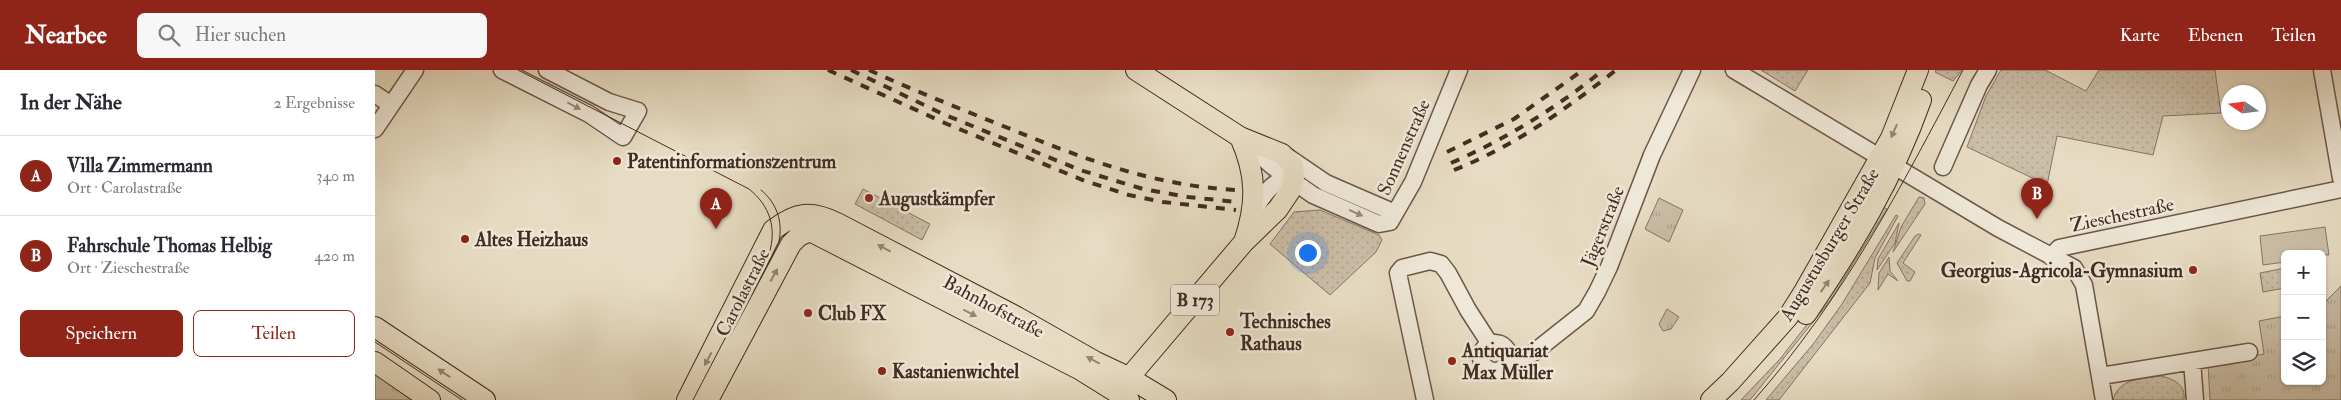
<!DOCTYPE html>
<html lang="de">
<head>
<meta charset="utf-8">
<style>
  body { margin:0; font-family:"IM FELL Double Pica",serif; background:#f7f7f7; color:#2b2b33 }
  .controls { position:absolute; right:15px; bottom:15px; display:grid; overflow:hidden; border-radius:8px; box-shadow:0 1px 4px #0004 }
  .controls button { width:45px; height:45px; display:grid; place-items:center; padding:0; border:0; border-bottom:1px solid #e1e1e2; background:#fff; color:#2b2b33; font:25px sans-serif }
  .compass { position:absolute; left:1846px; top:15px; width:45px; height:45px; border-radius:50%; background:#fff; box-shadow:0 1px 4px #0004; rotate:283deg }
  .you { position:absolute; left:932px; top:182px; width:18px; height:18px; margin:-12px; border:4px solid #fff; border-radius:50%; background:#1a73e8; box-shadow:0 0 0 8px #1a73e833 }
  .badge { display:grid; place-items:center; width:32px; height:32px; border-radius:50%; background:#8f2418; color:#fff; font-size:16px; font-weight:700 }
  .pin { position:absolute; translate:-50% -41px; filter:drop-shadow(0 1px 2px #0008) }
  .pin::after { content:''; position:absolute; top:26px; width:18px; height:15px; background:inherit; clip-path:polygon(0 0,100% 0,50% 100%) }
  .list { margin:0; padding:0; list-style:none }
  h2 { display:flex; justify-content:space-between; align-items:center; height:65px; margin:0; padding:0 20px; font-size:21px }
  h2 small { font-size:16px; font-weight:400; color:#7c7c81 }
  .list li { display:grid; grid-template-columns:32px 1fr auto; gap:15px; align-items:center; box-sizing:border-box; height:80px; padding:0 20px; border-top:1px solid #e1e1e2 }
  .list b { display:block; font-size:19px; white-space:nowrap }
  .list p { margin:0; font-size:16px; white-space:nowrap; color:#7c7c81 }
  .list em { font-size:16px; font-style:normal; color:#7c7c81 }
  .actions { display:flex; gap:10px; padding:15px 20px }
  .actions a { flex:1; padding:11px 0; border:1px solid #8f2418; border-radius:8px; text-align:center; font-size:18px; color:#8f2418 }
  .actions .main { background:#8f2418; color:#fff }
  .icon { flex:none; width:28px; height:28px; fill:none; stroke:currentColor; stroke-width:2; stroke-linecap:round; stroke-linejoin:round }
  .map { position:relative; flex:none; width:1966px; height:330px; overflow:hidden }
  header { display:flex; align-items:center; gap:30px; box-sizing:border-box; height:70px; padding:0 25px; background:#8f2418; color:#fff }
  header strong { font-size:24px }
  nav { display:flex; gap:28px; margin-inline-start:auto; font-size:18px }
  .search { width:350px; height:45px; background:#f7f7f7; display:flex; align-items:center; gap:12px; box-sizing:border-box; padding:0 18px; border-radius:8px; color:#7c7c81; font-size:19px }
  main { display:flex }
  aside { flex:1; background:#fff }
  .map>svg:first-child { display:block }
</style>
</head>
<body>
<header>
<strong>Nearbee</strong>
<div class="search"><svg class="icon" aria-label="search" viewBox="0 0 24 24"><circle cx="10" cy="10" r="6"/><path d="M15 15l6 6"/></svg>Hier suchen</div>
<nav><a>Karte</a><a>Ebenen</a><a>Teilen</a></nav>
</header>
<main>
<aside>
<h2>In der Nähe<small>2 Ergebnisse</small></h2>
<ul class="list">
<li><span class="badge">A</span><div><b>Villa Zimmermann</b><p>Ort · Carolastraße</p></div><em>340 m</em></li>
<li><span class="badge">B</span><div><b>Fahrschule Thomas Helbig</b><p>Ort · Zieschestraße</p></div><em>420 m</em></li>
</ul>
<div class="actions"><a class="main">Speichern</a><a>Teilen</a></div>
</aside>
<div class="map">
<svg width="1966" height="330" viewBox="0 0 1966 330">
  <defs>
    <pattern id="grass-dots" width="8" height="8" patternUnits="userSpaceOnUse" patternTransform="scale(1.25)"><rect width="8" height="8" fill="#cbbea8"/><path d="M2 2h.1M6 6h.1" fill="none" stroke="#b0a390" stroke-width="1.8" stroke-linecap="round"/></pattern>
    <pattern id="park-tufts" width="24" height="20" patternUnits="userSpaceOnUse" patternTransform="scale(1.25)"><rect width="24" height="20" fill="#cbbea8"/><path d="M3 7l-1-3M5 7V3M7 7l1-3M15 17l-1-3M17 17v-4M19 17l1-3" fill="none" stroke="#b0a390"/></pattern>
  </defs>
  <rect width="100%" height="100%" fill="#e7dcc3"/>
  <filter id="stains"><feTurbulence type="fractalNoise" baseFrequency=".004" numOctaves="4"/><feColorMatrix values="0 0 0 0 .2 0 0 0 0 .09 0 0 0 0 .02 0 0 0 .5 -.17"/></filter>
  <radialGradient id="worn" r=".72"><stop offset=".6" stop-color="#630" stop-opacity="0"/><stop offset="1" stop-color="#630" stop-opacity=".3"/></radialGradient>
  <path fill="url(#grass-dots)" stroke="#867565" d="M1386,0H1433L1420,21Z
    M1561,0H1587L1578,11L1560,2Z
    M1626,0H1670L1711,21L1724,0H1840L1846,43L1788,46L1778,85L1682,66L1672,115L1592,77L1611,26Z
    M488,119L555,154L547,170L480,134Z
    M1544,127L1549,128L1550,134L1518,182L1526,157Z
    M1508,137L1512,139L1455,231L1375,330H1366L1405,289L1452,229Z
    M945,140L1004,165L1007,170L1001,182L955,225L895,174L919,142Z
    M1521,145L1523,146L1500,188L1495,213L1404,330H1391L1439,273L1467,234Z
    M1524,153L1520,173L1502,200L1503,189Z
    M1544,164L1546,165L1528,193L1540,202L1535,211H1532L1522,193L1540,166Z
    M1514,187L1515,201L1523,211L1513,204L1503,220L1504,203Z
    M1910,198V218L1888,222L1885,203Z
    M1786,306C1799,309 1811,315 1809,330H1738C1744,308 1766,309 1786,306Z"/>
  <path fill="url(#park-tufts)" stroke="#867565" d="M1284,128L1308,140L1294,172L1270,159Z
    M1966,216V330H1835L1833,294L1889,284L1884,251L1910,246V311H1947V235Z
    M1292,239L1304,247L1296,259L1288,261L1284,254Z
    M0,297L47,330H0Z"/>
  <path fill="#cbbea8" stroke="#867565" d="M1950,157L1954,185L1910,184V192L1888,195L1885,166Z"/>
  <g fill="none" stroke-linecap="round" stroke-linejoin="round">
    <g stroke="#6b584a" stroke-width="19">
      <path id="minor" d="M127,0L214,44L248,67L263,41L234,32L172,0
        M1359,0L1623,158L1699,198L1709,215L1729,330
        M1947,0L1966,108
        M0,24L16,35
        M0,59L40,0
        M870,72L897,96L938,125L1004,154L1015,152L1038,112L1084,0
        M910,85L951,113L1020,143
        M1568,97L1604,15L1613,0
        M877,143C888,126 898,107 921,107
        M1676,187L1684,178L1966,119
        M1106 287a14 14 0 1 1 28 0a14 14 0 1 1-28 0Z
        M1133,287L1150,288L1158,283L1211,241L1222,222L1234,197L1277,85L1317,0
        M1817,291L1820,330
        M1726,306L1874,282
        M1050,330L1023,203L1027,198L1055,191L1066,194L1073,203L1093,240L1115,274"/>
    </g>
    <g stroke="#422c22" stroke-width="22">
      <path id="major" d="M865,67C882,105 882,134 869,172
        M1431,244C1478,175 1518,109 1546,30
        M0,257L110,330
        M0,292L55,330
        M746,317L869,172L903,139L915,121L919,107L918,96L907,84L865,67L761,0
        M312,330L398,160C421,142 436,140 462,153L642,247L721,292L753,307L791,330
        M333,330L416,174L424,166L435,161L704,299L754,330
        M1336,330L1355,312L1413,247L1430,220L1516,68L1543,0"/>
    </g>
    <use href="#minor" stroke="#efe8d8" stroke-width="16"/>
    <use href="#major" stroke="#e7dcc3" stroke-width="20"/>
    <path stroke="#422c22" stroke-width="1" d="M143,0L374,119C395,136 402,158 394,184L318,330
      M386,120C402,133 408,152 404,171
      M0,272L87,330
      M1379,330C1469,228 1525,119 1588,0"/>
    <path stroke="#422c22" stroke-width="4" stroke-dasharray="9 9" stroke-linecap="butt" d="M453,0L572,54L710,111L754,125L788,132L861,140
      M476,0L568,44L705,100L768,119L813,127L862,132
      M494,0C538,20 583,38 628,56C707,88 774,115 861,120
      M1072,82L1139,49L1208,0
      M1076,93C1131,69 1181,38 1227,1
      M1079,100C1139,76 1190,40 1241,0"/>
  </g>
  <defs><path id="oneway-solid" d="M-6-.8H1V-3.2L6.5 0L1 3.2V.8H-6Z" transform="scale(1.25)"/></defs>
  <g fill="#988a7d">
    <use href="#oneway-solid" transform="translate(199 36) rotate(28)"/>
    <use href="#oneway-solid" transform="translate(981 143) rotate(24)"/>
  </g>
  <g fill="#948472">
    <use href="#oneway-solid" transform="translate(1519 61) rotate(114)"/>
    <use href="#oneway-solid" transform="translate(509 178) rotate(-152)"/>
    <use href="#oneway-solid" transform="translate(399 205) rotate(-61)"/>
    <use href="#oneway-solid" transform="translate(1450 216) rotate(-55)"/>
    <use href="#oneway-solid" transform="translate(595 243) rotate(27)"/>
    <use href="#oneway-solid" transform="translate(333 289) rotate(118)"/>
    <use href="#oneway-solid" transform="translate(718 290) rotate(-152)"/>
    <use href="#oneway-solid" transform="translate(69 303) rotate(-146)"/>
  </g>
  <g fill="#8f2418" stroke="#efe8d8" stroke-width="2">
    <circle cx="242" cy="91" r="5"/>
    <circle cx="494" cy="128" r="5"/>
    <circle cx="90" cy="169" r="5"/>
    <circle cx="1818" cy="200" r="5"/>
    <circle cx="433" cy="243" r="5"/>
    <circle cx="855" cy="262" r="5"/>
    <circle cx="1077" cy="291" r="5"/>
    <circle cx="507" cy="301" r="5"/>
  </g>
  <g text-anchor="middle" stroke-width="5" stroke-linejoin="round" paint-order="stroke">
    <rect fill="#efe8d8" stroke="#766459" stroke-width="1" x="796" y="214.5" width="48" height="31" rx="4"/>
    <g font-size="18" font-weight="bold" fill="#422c22">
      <text x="820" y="236">B 173</text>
    </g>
    <g font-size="19" fill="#422c22" stroke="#efe8d8">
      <text transform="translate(1028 77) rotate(-66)" y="7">Sonnenstraße</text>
      <text transform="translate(1747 144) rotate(-12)" y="7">Zieschestraße</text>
      <text transform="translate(1227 156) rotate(-68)" y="7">Jägerstraße</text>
      <text transform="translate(1454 174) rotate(-59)" y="7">Augustusburger Straße</text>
      <text transform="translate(367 222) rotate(-63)" y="7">Carolastraße</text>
      <text transform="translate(619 236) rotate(28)" y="7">Bahnhofstraße</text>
    </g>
    <g font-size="19" font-weight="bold" fill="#422c22" stroke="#efe8d8" text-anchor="start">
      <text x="252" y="98">Patentinformationszentrum</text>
      <text x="504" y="135">Augustkämpfer</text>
      <text x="100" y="176">Altes Heizhaus</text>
      <text x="1808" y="207" text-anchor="end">Georgius-Agricola-Gymnasium</text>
      <text x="443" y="250">Club FX</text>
      <text x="865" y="258">Technisches<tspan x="865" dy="22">Rathaus</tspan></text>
      <text x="1087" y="287">Antiquariat<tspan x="1087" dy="22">Max Müller</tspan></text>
      <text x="517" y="308">Kastanienwichtel</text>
    </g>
  </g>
  <rect width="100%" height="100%" filter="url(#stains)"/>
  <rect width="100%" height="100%" fill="url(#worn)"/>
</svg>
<div class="controls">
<button>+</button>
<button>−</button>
<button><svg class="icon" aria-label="layers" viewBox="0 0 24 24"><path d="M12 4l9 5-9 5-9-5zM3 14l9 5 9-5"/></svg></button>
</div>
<svg class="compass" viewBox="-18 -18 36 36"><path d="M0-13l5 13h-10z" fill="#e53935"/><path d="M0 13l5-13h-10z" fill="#7c7c81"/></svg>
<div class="you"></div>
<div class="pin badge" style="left:341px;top:159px">A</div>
<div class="pin badge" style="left:1662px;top:149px">B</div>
</div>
</main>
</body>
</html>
